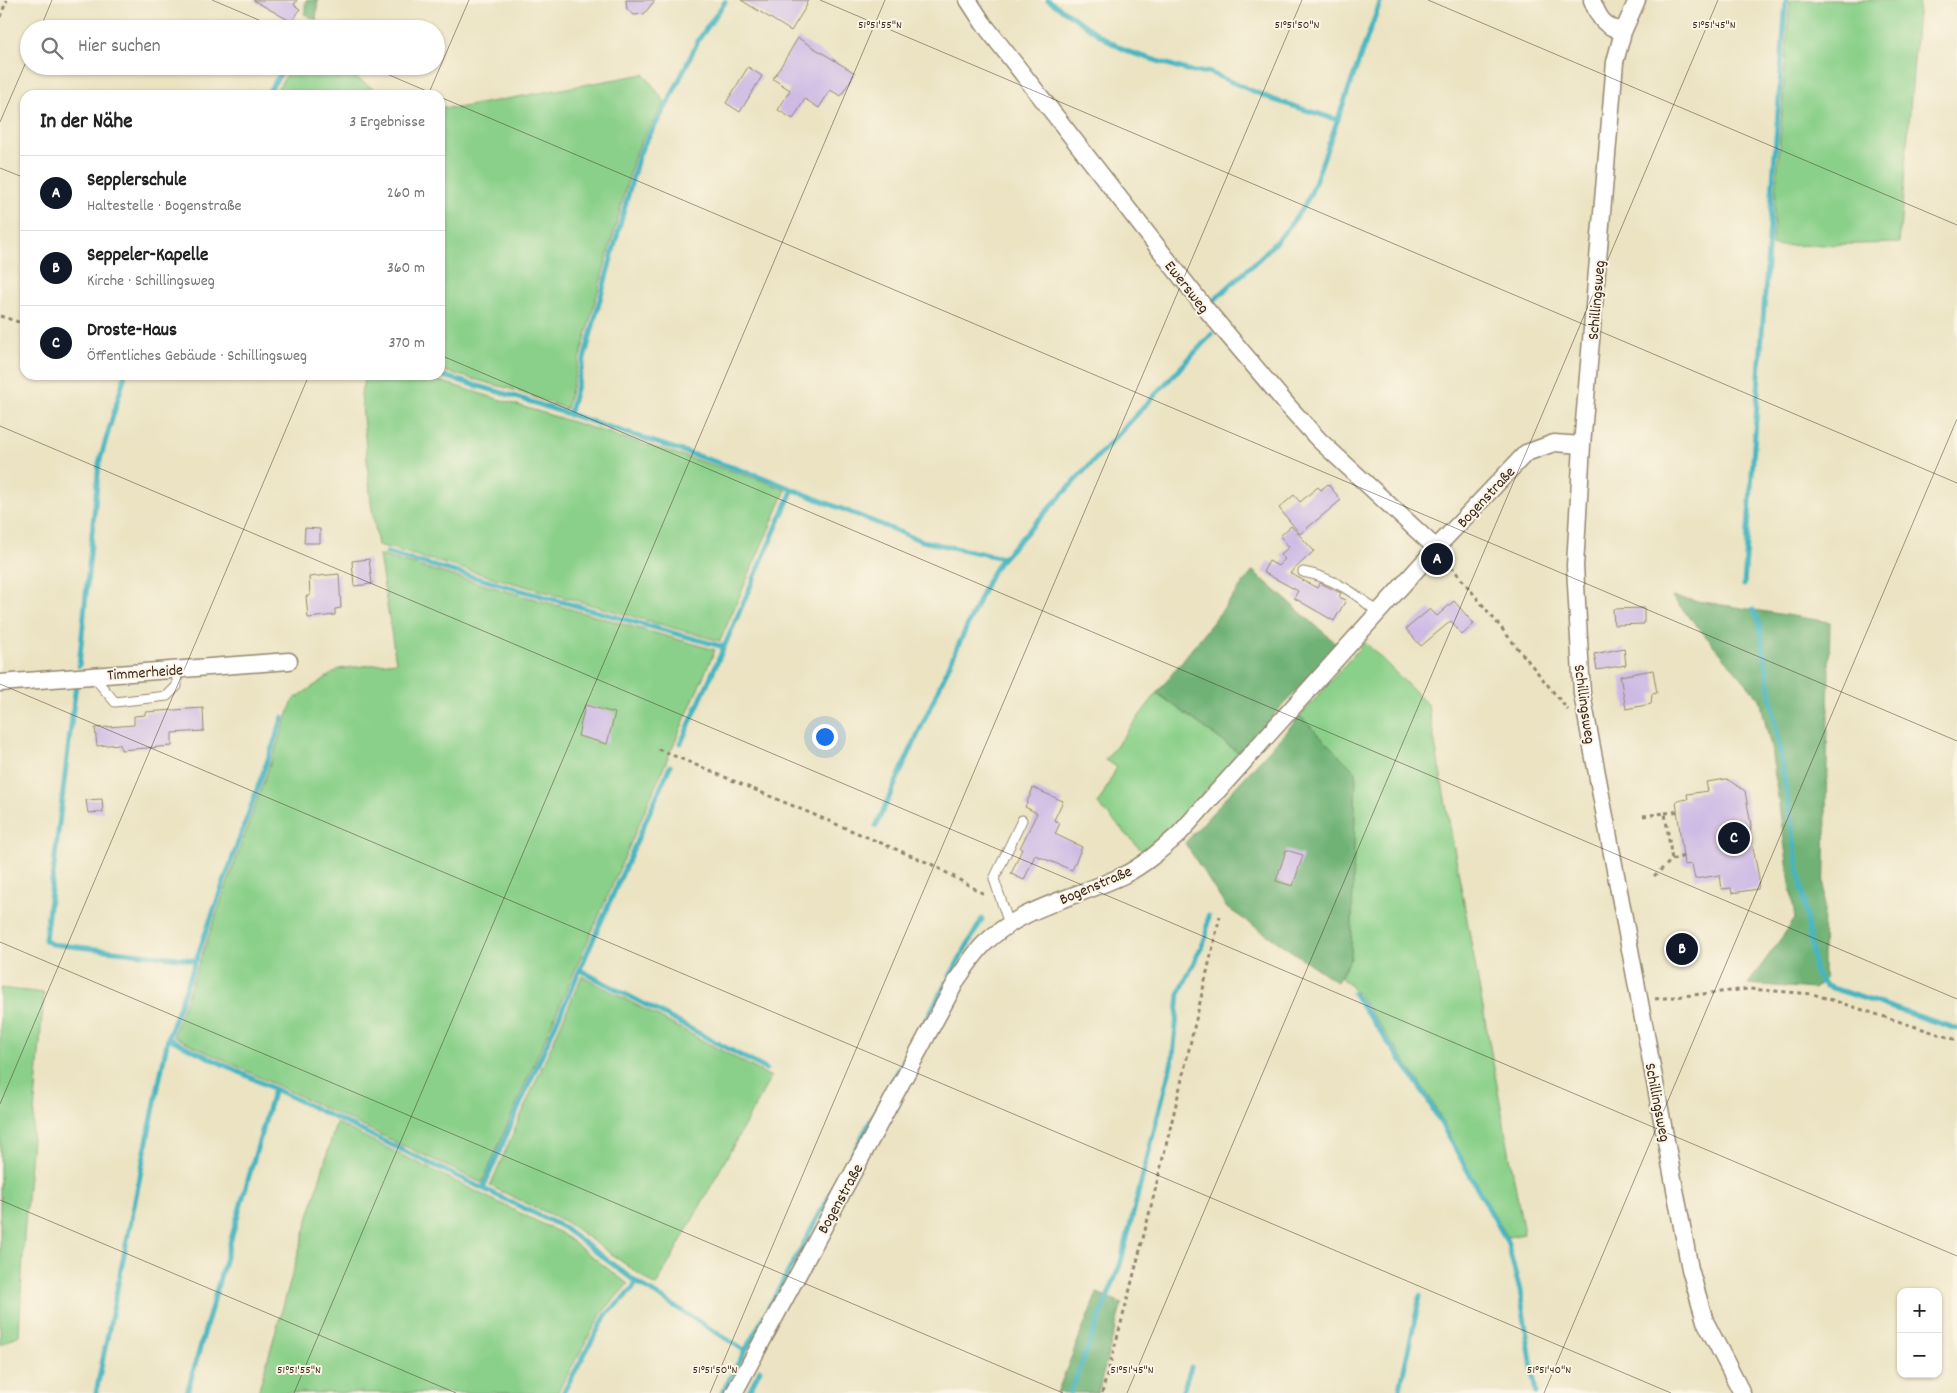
<!DOCTYPE html>
<html lang="de">
<head>
<meta charset="utf-8">
<style>
  body { margin:0; font-family:Dekko,sans-serif; background:#f6f6f6; color:#222 }
  .controls { position:absolute; right:15px; bottom:15px; display:grid; overflow:hidden; border-radius:10px; box-shadow:0 1px 4px #0004 }
  .controls button { width:45px; height:45px; display:grid; place-items:center; padding:0; border:0; border-bottom:1px solid #e0e0e0; background:#fff; color:#222; font:25px sans-serif }
  .you { position:absolute; left:824px; top:736px; width:18px; height:18px; margin:-12px; border:4px solid #fff; border-radius:50%; background:#1a73e8; box-shadow:0 0 0 8px #1a73e833 }
  .badge { display:grid; place-items:center; width:32px; height:32px; border-radius:50%; background:#111827; color:#fff; font-size:16px; font-weight:700 }
  .pin { position:absolute; translate:-50% -50%; border:2px solid #fff; box-shadow:0 1px 5px #0006 }
  .list { margin:0; padding:0; list-style:none }
  h2 { display:flex; justify-content:space-between; align-items:center; height:65px; margin:0; padding:0 20px; font-size:21px }
  h2 small { font-size:16px; font-weight:400; color:#767676 }
  .list li { display:grid; grid-template-columns:32px 1fr auto; gap:15px; align-items:center; box-sizing:border-box; height:75px; padding:0 20px; border-top:1px solid #e0e0e0 }
  .list b { display:block; font-size:19px; white-space:nowrap }
  .list p { margin:0; font-size:16px; white-space:nowrap; color:#767676 }
  .list em { font-size:16px; font-style:normal; color:#767676 }
  .icon { flex:none; width:28px; height:28px; fill:none; stroke:currentColor; stroke-width:2; stroke-linecap:round; stroke-linejoin:round }
  .map { position:relative; flex:none; width:1957px; height:1393px; overflow:hidden }
  .search { position:absolute; background:#fff; box-shadow:0 1px 4px #0004; left:20px; top:20px; width:425px; height:55px; display:flex; align-items:center; gap:12px; box-sizing:border-box; padding:0 18px; border-radius:28px; color:#767676; font-size:19px }
  .panel { position:absolute; background:#fff; box-shadow:0 1px 4px #0004; left:20px; top:90px; width:425px; height:290px; border-radius:15px }
  .map>svg:first-child { display:block }
</style>
</head>
<body>
<div class="map">
<svg width="1957" height="1393" viewBox="0 0 1957 1393">
  <rect width="100%" height="100%" fill="#fcf5e5"/>
  <filter id="ink" filterUnits="userSpaceOnUse"><feTurbulence type="fractalNoise" baseFrequency=".02" numOctaves="2"/><feDisplacementMap in="SourceGraphic" scale="10" xChannelSelector="R" yChannelSelector="G"/><feConvolveMatrix kernelMatrix="1 2 1 2 8 2 1 2 1" color-interpolation-filters="sRGB"/></filter>
  <filter id="wash" filterUnits="userSpaceOnUse"><feTurbulence type="fractalNoise" baseFrequency=".0096" numOctaves="4" result="noise"/><feDisplacementMap in="SourceGraphic" scale="20" xChannelSelector="R" yChannelSelector="G"/><feGaussianBlur stdDeviation="1.12" result="paint"/><feColorMatrix in="noise" values="0 0 0 0 0 0 0 0 0 0 0 0 0 0 0 0 0 1.4 0 .05"/><feComposite in="paint" operator="in"/></filter>
  <g filter="url(#wash)">
    <rect width="100%" height="100%" fill="#ebe3c2"/>
    <path fill="#8bd08a" stroke="#637d54" d="M1790,0H1919L1899,243L1772,246Z
      M293,66H336L384,95H273Z
      M644,74L665,102L641,142L634,158L566,409L514,390L440,370V107L457,108Z
      M365,375H420L761,480L786,490L720,641L378,545L371,503L361,394Z
      M379,555L715,650L482,1183L173,1036L293,700L339,669L396,662Z
      M1365,642L1428,705L1524,1234L1508,1237L1485,1199L1429,1096L1356,991L1340,977L1351,958L1356,772L1300,716Z
      M1157,693L1239,753L1171,830L1144,853L1098,804L1117,767L1105,760Z
      M582,976L771,1077L656,1286L566,1222L490,1186Z
      M0,988L44,993L24,1235L19,1335L0,1345Z
      M336,1123L561,1233L628,1284L602,1313L557,1393H258Z"/>
    <path fill="#70b276" stroke="#566e4a" d="M306,0H318L316,20L304,14Z
      M1253,571L1338,645L1239,753L1157,693Z
      M1672,597L1830,622L1823,955V972L1826,978L1814,989L1748,984L1795,919L1771,748L1760,699Z
      M1300,716L1356,772L1351,958L1337,982L1226,907L1185,843Z
      M1097,1293L1122,1303L1098,1393H1057Z"/>
    <g fill="none" stroke-linecap="round" stroke-linejoin="round">
      <path stroke="#46b5c0" stroke-width="5" d="M1048,0L1110,42L1129,52L1193,72H1208L1274,100L1338,120
        M266,95L286,66
        M1211,303C1247,269 1289,237 1311,193L1381,0
        M440,375L513,396L762,477L922,541L1003,558
        M569,415L638,158L643,146L668,103L699,39L725,2
        M387,553L724,647L793,489
        M1744,585L1786,0
        M1753,610L1759,621L1815,971L1820,981L1826,986L1957,1029
        M79,666L99,463L125,375
        M76,684L45,940L51,944L187,959L195,961
        M681,743L724,647
        M876,826L989,578L999,562L1212,334
        M580,970L766,1069
        M950,976L982,919
        M1353,993L1424,1093L1507,1241L1520,1291L1536,1393
        M168,1038L563,1227L636,1282L744,1350
        M483,1188L670,766
        M96,1393L168,1038L283,717
        M187,1393L274,1089
        M563,1393L606,1315L631,1291L636,1282
        M722,1393L946,983
        M748,1393L760,1370
        M1070,1393L1120,1265L1173,1057L1179,994L1206,937L1208,916
        M1182,1393L1191,1367
        M1399,1393L1420,1296"/>
    </g>
    <g id="blocks">
      <path fill="#cebae5" d="M253,0H297L294,5L300,9L292,22Z
        M626,0H655L644,14L634,15L627,9Z
        M741,0H808L806,4L807,5L791,31Z
        M798,38L855,73L841,96L830,90L819,108L805,99L793,119L778,110L790,90L773,79Z
        M748,67L762,76L740,112L726,103Z
        M1328,484L1341,500L1300,534L1279,508L1294,495L1300,502L1318,487L1321,490Z
        M1291,526L1314,551L1290,573L1317,588L1320,583L1341,593L1339,597L1346,600L1334,621L1294,598L1298,591L1263,572L1269,561L1278,566L1285,559L1280,555L1289,547L1280,536Z
        M305,528L320,529V543H304Z
        M369,559L372,584L354,586L352,561Z
        M339,574L341,608L335,609V615L308,618L306,596H310L309,577Z
        M1454,601L1474,624L1462,635L1451,621L1421,646L1406,629L1430,609L1437,616Z
        M1644,608V624L1614,625L1613,609Z
        M1624,648L1626,665L1597,670L1594,654Z
        M1653,670L1657,693L1652,694L1651,704L1626,709L1620,676Z
        M585,705L615,713L607,744L578,736Z
        M203,708L204,731L172,733V746L121,750L120,744L97,746L95,728L134,725V716L145,715V712Z
        M1727,779L1745,791L1751,825L1750,833L1759,878L1758,889L1732,893L1731,888L1722,889L1720,875L1695,879L1692,864L1684,865L1676,801L1688,799L1687,794L1708,791L1706,782Z
        M1033,788L1063,801L1054,820L1060,823L1055,834L1082,847L1072,870L1035,855L1024,880L1011,874L1022,849L1020,848L1037,813L1025,807Z
        M102,799L103,812L88,813L86,800Z
        M1286,850L1303,855L1293,886L1276,881Z"/>
    </g>
  </g>
  <g filter="url(#ink)">
    <use href="#blocks" fill-opacity="0" stroke="#938670" stroke-width="1"/>
    <g fill="none" stroke-linecap="round" stroke-linejoin="round">
      <g stroke="#938670" stroke-width="11">
        <path id="lane" d="M1303,572C1331,577 1359,594 1378,614
          M92,675L115,702L167,696L177,686V669
          M1009,924L994,879L1022,820"/>
      </g>
      <g stroke="#938670" stroke-width="19">
        <path id="street" d="M968,0L983,23L1206,309L1288,406L1319,440L1436,548
          M1592,0C1599,19 1604,26 1623,32
          M1637,0L1623,32L1615,62L1582,445L1575,566L1582,694L1690,1269L1705,1321L1742,1393
          M0,683L289,661
          M734,1393L958,978C966,967 974,954 984,944C1023,906 1076,898 1124,875C1144,865 1162,849 1179,834L1436,548L1526,453L1554,443L1582,445"/>
      </g>
      <path stroke="#938670" stroke-width="3" stroke-dasharray="4 4" stroke-linecap="butt" d="M0,17L7,0
        M0,316L25,324
        M1446,560L1568,710
        M658,749L931,864L986,895
        M1665,813L1681,811
        M1643,816L1665,813L1672,860
        M1654,876L1672,860L1687,855
        M1655,999L1749,989L1813,994L1957,1040
        M1102,1393C1146,1235 1183,1076 1220,916"/>
      <use href="#lane" stroke="#fff" stroke-width="9"/>
      <use href="#street" stroke="#fff" stroke-width="16"/>
    </g>
  </g>
  <path fill="none" stroke="#3b2a1e" stroke-width="1" stroke-opacity="0.45" d="M212,0L280,29M820,0L1957,483M1428,0L1957,225M40,29L52,0M368,66L436,95M428,95L469,0M440,97L1957,741M0,122L29,55M0,168L25,178M440,355L1957,999M0,426L1957,1256M0,684L1671,1393M0,942L1063,1393M0,1104L309,375M0,1200L456,1393M294,1393L885,0M710,1393L1302,0M1127,1393L1718,0M1544,1393L1957,419"/>
  <g text-anchor="middle" stroke-width="4" stroke-linejoin="round" paint-order="stroke">
    <g font-size="16" fill="#3b2a1e" stroke="#fcf5e5">
      <text transform="translate(1188 286) rotate(52)" y="6">Ewersweg</text>
      <text transform="translate(1595 300) rotate(-85)" y="6">Schillingsweg</text>
      <text transform="translate(1485 496) rotate(-47)" y="6">Bogenstraße</text>
      <text transform="translate(145 671) rotate(-4)" y="6">Timmerheide</text>
      <text transform="translate(1586 704) rotate(82)" y="6">Schillingsweg</text>
      <text transform="translate(1095 884) rotate(-23)" y="6">Bogenstraße</text>
      <text transform="translate(1659 1102) rotate(79)" y="6">Schillingsweg</text>
      <text transform="translate(839 1198) rotate(-61)" y="6">Bogenstraße</text>
    </g>
  </g>
  <g font-size="12" text-anchor="middle" fill="#3b2a1e" stroke="#fcf5e5" stroke-width="4" stroke-linejoin="round" paint-order="stroke">
    <text x="880" y="28">51°51'55"N</text>
    <text x="1714" y="28">51°51'45"N</text>
    <text x="1297" y="28">51°51'50"N</text>
    <text x="299" y="1373">51°51'55"N</text>
    <text x="715" y="1373">51°51'50"N</text>
    <text x="1132" y="1373">51°51'45"N</text>
    <text x="1549" y="1373">51°51'40"N</text>
  </g>
</svg>
<div class="controls">
<button>+</button>
<button>−</button>
</div>
<div class="you"></div>
<div class="pin badge" style="left:1437px;top:559px">A</div>
<div class="pin badge" style="left:1682px;top:949px">B</div>
<div class="pin badge" style="left:1734px;top:838px">C</div>
<div class="search"><svg class="icon" aria-label="search" viewBox="0 0 24 24"><circle cx="10" cy="10" r="6"/><path d="M15 15l6 6"/></svg>Hier suchen</div>
<section class="panel">
<h2>In der Nähe<small>3 Ergebnisse</small></h2>
<ul class="list">
<li><span class="badge">A</span><div><b>Sepplerschule</b><p>Haltestelle · Bogenstraße</p></div><em>260 m</em></li>
<li><span class="badge">B</span><div><b>Seppeler-Kapelle</b><p>Kirche · Schillingsweg</p></div><em>360 m</em></li>
<li><span class="badge">C</span><div><b>Droste-Haus</b><p>Öffentliches Gebäude · Schillingsweg</p></div><em>370 m</em></li>
</ul>
</section>
</div>
</body>
</html>
